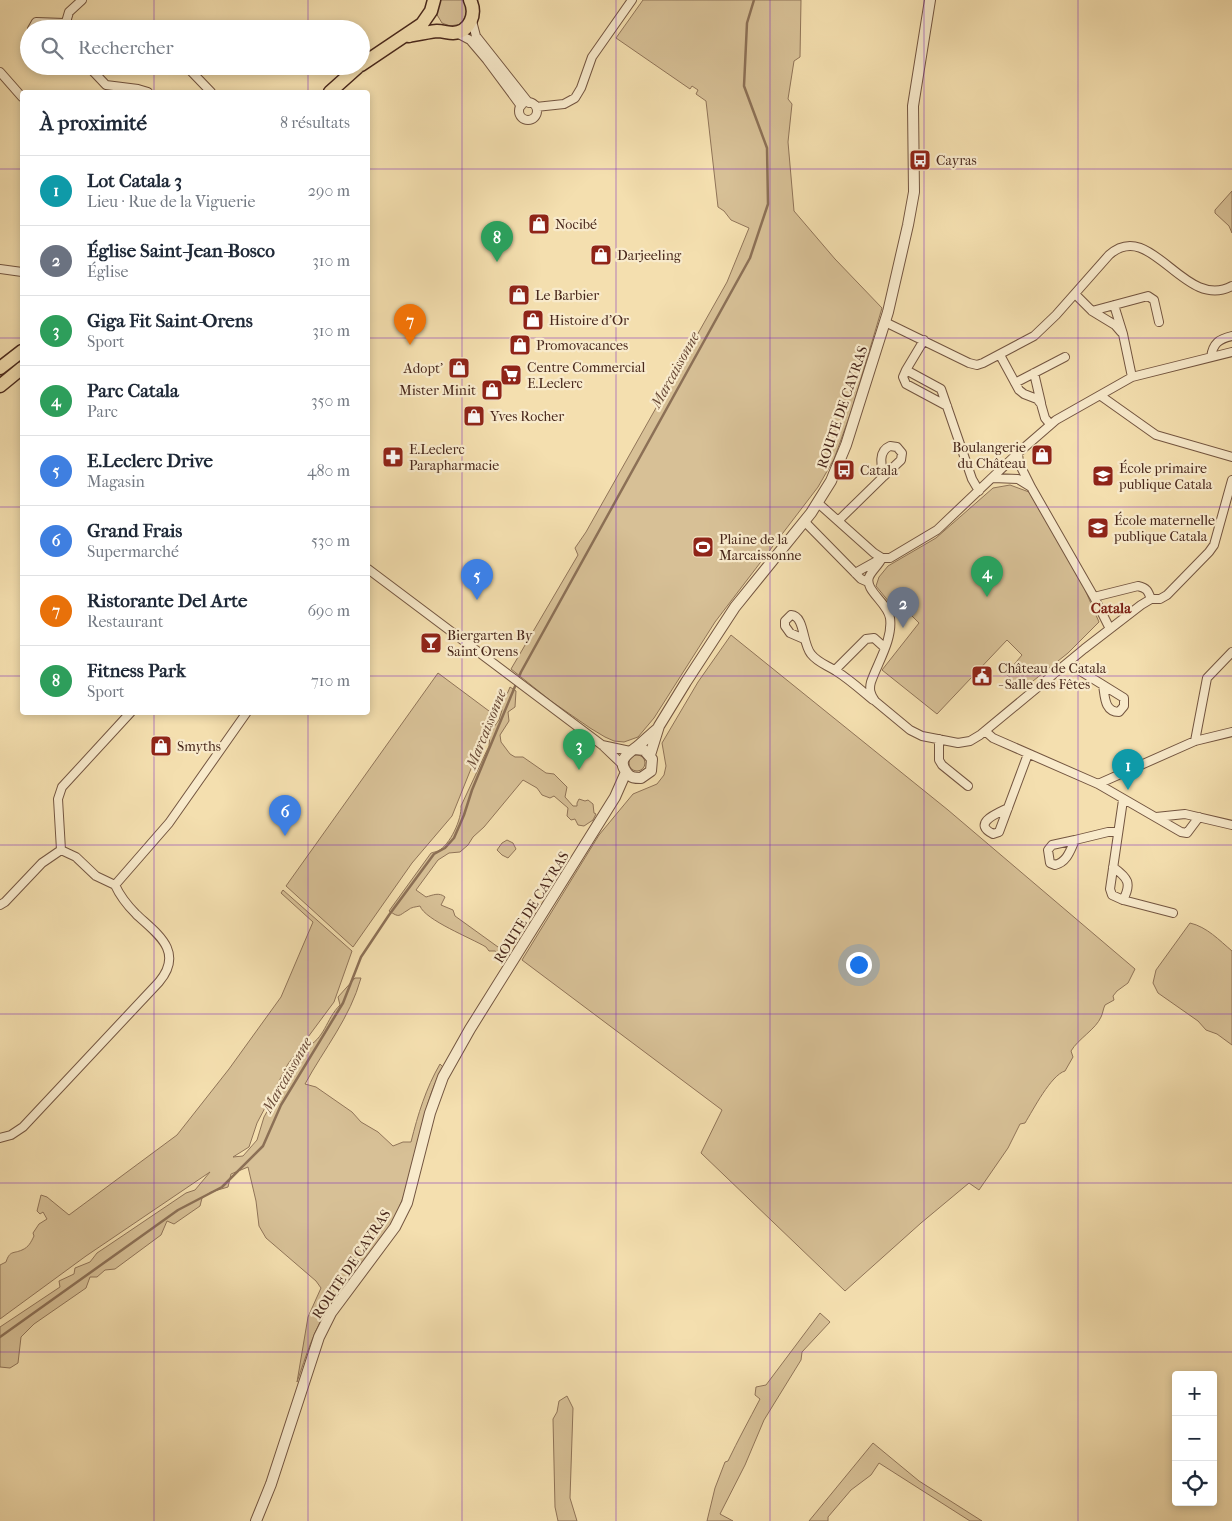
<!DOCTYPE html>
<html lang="fr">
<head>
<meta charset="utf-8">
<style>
  body { margin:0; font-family:"IM FELL French Canon",serif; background:#f6f6f7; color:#1f2937 }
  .controls { position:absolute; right:15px; bottom:15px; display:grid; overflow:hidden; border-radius:5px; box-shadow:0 2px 8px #0003 }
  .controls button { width:45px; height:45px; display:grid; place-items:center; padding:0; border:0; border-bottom:1px solid #e0e1e3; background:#fff; color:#1f2937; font:25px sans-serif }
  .you { position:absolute; left:858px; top:964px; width:18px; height:18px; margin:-12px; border:4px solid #fff; border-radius:50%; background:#1a73e8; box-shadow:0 0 0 8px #1a73e833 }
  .badge { display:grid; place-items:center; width:32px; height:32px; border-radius:50%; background:#8f2418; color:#fff; font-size:16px; font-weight:700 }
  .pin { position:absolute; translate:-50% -41px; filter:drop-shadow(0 1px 2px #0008) }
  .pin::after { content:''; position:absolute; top:26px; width:18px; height:15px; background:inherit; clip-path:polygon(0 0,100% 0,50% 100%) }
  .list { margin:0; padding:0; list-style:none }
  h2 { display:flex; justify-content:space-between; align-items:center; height:65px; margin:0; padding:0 20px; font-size:21px }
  h2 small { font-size:16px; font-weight:400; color:#747a83 }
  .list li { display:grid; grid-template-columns:32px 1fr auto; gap:15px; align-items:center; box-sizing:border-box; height:70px; padding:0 20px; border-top:1px solid #e0e1e3 }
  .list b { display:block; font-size:19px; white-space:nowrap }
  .list p { margin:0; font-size:16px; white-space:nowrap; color:#747a83 }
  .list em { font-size:16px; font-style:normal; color:#747a83 }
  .icon { flex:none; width:28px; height:28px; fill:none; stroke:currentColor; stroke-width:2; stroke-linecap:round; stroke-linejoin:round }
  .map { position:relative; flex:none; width:1232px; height:1521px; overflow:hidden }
  .search { position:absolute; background:#fff; box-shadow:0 2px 8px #0003; left:20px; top:20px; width:350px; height:55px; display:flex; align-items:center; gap:12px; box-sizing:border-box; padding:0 18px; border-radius:28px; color:#747a83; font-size:19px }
  .panel { position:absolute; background:#fff; box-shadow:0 2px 8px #0003; left:20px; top:90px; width:350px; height:625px; border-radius:5px }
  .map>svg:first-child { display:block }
</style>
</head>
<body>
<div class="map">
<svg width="1232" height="1521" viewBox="0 0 1232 1521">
  <rect width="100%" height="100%" fill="#f4dfaf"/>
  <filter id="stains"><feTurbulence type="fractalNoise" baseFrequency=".004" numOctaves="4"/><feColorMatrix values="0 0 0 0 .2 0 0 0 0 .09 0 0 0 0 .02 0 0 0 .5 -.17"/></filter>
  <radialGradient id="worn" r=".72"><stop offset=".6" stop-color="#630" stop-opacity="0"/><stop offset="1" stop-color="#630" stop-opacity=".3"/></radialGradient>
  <path fill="#d7c096" stroke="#907458" d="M441,0H463L466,5L467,13L461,24L450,26L442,23L436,13Z
    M643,0H801L800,57L794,61L788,99L792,104L788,142L794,211L835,259L882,308L852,409L834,459L818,487L715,622L654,718L638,737L624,742L614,741L605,737L590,728L551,701L511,669L578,555L575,548L586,532L727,282L749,228L731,220L724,211L718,207L706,101L696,94L698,90L692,86L690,89L616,38Z
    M1232,191V233L1229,226L1215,213V210Z
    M1010,485L1029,492L1083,585L1099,622L1068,653L1023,689L1006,674L1022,655L1007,640L937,714L882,670L919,623L909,613L894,608L876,586L879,577L888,566L936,538L993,488Z
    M731,635L948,810L1135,969L1128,983L1117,991L1113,996L1114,1000L1105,1005C1103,1009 1103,1013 1101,1017C1096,1029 1078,1039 1071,1051L1073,1057L1065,1071C1051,1075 1033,1110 1025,1123L1020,1124L1008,1148L979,1190L969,1183L921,1223L845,1291L701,1153L722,1110L522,960L599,835L633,794L657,784L664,775L666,766L662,743L698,682Z
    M438,673L493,714L452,816L412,863L353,947L286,886Z
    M510,687L516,691L515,707L508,712L509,721L500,735L501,742L510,754L515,757H523L546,773L554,774L567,787L565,797L573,806H577V803L579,799L585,801L588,800L593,804L594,813L596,814L593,820L584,826L578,825L575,819L571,820L567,816L568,808L554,796L550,798L542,795L537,788L523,780L484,827L473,837L468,845L460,852L449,853L438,860L416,890L426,897C433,895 439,892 445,897L441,905L453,910L455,916L498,947L508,951L510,954L508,959L495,951H489L486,947C471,938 425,920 420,906C416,907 411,907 408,910C398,916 400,918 389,911L431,853C431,853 438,851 438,851C450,845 462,819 461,806L489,746L490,732L499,720L502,710L500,704L508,692Z
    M629 763a8 8 0 1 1 16 0a8 8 0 1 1-16 0Z
    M507,840L513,843L516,849L508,858L502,855L497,850L502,843Z
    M283,890L352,951L334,1002L288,1064L257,1123L249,1147L233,1157L243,1156L257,1140L264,1117L291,1068L302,1062L305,1048C326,1038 325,1020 340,1005L338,997L355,978H361C350,1018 324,1049 305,1084L316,1087L352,1112L361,1122L378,1132L393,1146L403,1142H411C418,1114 426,1088 440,1064L443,1067C417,1113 419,1169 395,1216C379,1249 350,1275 330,1305C314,1329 306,1356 297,1382L308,1317L321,1288L316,1281L266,1238L259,1226L256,1201L248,1167L231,1174L228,1187L211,1192L202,1198L200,1206L174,1224L167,1221L161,1235L115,1269L105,1270L97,1277H90L86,1288L34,1324L21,1337L18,1363L10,1368L0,1367V1327L60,1287L59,1281L74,1274L75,1268L90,1262L97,1253L106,1247L186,1193L195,1190L210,1172L86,1256L0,1319V1265L6,1262C10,1250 13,1254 22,1250C29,1247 31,1242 34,1236L33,1233L39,1224L47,1219L43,1212L40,1214L37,1211L41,1195L47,1197L69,1215L177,1135L229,1069L281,997L313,922L281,893Z
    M1190,923C1207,927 1219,940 1232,951V1045L1217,1034L1206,1030L1198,1021L1158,993L1153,983L1156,970Z
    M820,1313L830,1322L802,1352L801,1360L764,1420L745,1465L720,1514L733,1521H707L715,1488L725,1462L728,1461C738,1440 749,1420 760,1399L755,1395L756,1387L766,1385Z
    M567,1396L573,1408L570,1498L577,1521H558L555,1507L553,1419L557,1412L559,1401Z
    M873,1443L919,1481L982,1521H970L879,1463L871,1475L851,1490L828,1517V1521H809Z"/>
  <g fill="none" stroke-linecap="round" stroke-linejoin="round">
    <path stroke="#8c7056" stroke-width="2.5" d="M0,1337L178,1210L222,1187L263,1146L281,1105L343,1003L361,957L389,915L434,854L445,848L454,838L464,815L472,790L521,672L750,258L768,204L767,148L744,86L747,23L754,0"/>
    <g stroke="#735540" stroke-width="10">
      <path id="minor" d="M472,21L476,36L529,103
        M32,29L36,22L64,23
        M64,29L69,12L82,0
        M455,32L470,40L487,60L521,106
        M88,66L106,85L138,89L148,92
        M186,66L211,92
        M0,72L22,97
        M519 111a9 9 0 1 1 18 0a9 9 0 1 1-18 0Z
        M536,107L564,104L575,98L581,88L592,57L632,0
        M0,269L22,272
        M1075,294L1092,311L1115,325L1121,332
        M1114,305L1123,334L1132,377
        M1092,311L1148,296L1154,300L1159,322
        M885,322L969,363L977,365L983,363L1034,336L1056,315L1109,255C1151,217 1184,312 1232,286
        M924,340L906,370L941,389L972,479L979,491
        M1000,355L1019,390L1024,394L1037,399L1041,404L1045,418L1050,424
        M1211,357C1213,343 1219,339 1232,336
        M906,370L903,377L906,384L947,406
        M1034,373L1041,403
        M1015,383L1065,357
        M1101,396L1156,435L1232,457
        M890,446L897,447L902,453L901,460L884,476C881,465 878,451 890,446Z
        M1018,453L1019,463L1031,487
        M993,478L1018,479L1031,487L1094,597L1110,629
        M818,503L874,553L882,558H890L937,530L1018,453L1056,420L1132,377L1232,352
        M838,521L884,476
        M805,522L861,579L868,582
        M882,558C879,565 872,570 869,577C864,590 888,603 890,618C893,639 878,662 871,682C869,689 870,694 875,701L910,730L922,736L958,743L970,741L980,735L1084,649L1141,605L1151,599C1148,591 1147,588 1138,586L1094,597
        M368,569L602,745L624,766
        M855,573L882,558
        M1151,599H1160L1167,595L1209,552L1214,545L1232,480
        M804,639L790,633L785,626V621L791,615C805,616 802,643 811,654C818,663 827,665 836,671C849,679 861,690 873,700
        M1070,662L1082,672L1103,685C1105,696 1104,712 1119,712L1124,706V698L1103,685
        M835,670L866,639L874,638L884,647
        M985,731L993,738L1098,784L1181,832L1187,833L1199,817
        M939,739V760L942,765L968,786
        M1195,741L1207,678L1232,652
        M602,745L630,751
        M1098,784L1195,741L1232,732
        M1123,800L1110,889L1112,895L1123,900L1173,913
        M1008,808C998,813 971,823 993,834L999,832L1028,754
        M1156,817L1185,814L1232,825
        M1075,840C1070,851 1067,862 1055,865L1050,863L1048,850L1052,845Z
        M1075,840L1108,832H1118
        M61,850L58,799L62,787L131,712
        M1113,867C1128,878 1132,883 1123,900
        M115,885L169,823L247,712
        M0,905L5,902L42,863L61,850
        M0,1138L11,1135L23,1127L159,982C185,951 156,933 136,914C127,905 120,896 115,885L96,876L76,857L61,850"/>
    </g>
    <g stroke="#735540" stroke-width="12">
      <path id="tertiary" d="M635,749L644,750L652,759L651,771L641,778C635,778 631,778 627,773C615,759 631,752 639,745C645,740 651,734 657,729
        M650,755L659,726L686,682L735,607L811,513L831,481L846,445L888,312L908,225L914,192L913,106L930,0
        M256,1521L271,1484L319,1337L331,1313L395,1227L407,1203L430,1113L443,1077L470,1029L615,797L626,772"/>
    </g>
    <g stroke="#48271b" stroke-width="15">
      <path id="primary" d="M409,36C419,34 428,32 437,31C443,31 448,33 453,33C470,32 477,14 470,0
        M361,65L422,24L431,11L434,0
        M330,92L359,66
        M0,368L22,351
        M0,386L22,368"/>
    </g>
    <use href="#minor" stroke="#f8eacb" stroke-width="8"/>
    <use href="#tertiary" stroke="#f8eacb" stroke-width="10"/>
    <use href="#primary" stroke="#f4dfaf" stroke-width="12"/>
  </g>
  <path fill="none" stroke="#7b2cbf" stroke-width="1" stroke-opacity="0.55" d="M154,0V29M308,0V29M462,0V1521M616,0V1521M770,0V1521M924,0V1521M1078,0V1521M154,66V92M308,66V92M0,169H22M368,169H1232M0,338H22M368,338H1232M0,507H22M368,507H1232M0,676H22M368,676H1232M154,712V1521M308,712V1521M0,845H1232M0,1014H1232M0,1183H1232M0,1352H1232"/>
  <defs>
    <g id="bus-square" transform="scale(1.125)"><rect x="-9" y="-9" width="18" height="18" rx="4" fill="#8f2418" stroke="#f8eacb"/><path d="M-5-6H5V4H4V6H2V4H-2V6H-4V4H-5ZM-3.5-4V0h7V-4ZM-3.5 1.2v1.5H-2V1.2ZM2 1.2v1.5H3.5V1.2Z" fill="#fff"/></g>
    <g id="shop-square" transform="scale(1.125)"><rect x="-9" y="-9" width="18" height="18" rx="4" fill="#8f2418" stroke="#f8eacb"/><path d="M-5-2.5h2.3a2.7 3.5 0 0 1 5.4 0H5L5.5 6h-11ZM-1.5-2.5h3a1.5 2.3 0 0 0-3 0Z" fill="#fff"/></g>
    <g id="supermarket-square" transform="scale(1.125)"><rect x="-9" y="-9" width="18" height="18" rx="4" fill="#8f2418" stroke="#f8eacb"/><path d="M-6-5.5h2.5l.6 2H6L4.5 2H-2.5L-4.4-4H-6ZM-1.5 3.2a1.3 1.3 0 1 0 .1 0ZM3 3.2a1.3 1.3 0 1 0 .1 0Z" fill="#fff"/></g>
    <g id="pharmacy-square" transform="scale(1.125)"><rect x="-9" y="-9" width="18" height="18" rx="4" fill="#8f2418" stroke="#f8eacb"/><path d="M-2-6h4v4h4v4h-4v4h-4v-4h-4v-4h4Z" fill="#fff"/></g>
    <g id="school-square" transform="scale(1.125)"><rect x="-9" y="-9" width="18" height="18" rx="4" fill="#8f2418" stroke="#f8eacb"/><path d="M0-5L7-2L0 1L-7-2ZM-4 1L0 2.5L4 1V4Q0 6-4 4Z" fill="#fff"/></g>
    <g id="stadium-square" transform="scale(1.125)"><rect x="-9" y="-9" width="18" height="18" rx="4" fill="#8f2418" stroke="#f8eacb"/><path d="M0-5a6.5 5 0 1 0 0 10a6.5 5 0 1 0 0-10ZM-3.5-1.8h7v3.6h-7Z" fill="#fff"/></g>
    <g id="bar-square" transform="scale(1.125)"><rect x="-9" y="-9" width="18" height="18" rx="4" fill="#8f2418" stroke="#f8eacb"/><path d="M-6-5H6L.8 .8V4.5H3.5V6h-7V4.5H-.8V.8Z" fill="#fff"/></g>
    <g id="civic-square" transform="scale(1.125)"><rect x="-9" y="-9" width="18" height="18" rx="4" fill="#8f2418" stroke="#f8eacb"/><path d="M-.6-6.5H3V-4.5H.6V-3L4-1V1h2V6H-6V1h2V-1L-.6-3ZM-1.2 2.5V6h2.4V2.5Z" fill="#fff"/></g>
  </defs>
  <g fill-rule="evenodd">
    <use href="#bus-square" x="920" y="160"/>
    <use href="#shop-square" x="539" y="224"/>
    <use href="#shop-square" x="601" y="255"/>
    <use href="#shop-square" x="519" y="295"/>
    <use href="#shop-square" x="533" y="320"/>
    <use href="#shop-square" x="520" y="345"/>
    <use href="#shop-square" x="459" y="368"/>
    <use href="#supermarket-square" x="511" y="375"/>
    <use href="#shop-square" x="492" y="390"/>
    <use href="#shop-square" x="474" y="416"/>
    <use href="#shop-square" x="1042" y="455"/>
    <use href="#pharmacy-square" x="393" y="457"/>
    <use href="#bus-square" x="844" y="470"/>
    <use href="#school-square" x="1103" y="476"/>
    <use href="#school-square" x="1098" y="528"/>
    <use href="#stadium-square" x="703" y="547"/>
    <use href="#bar-square" x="431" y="643"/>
    <use href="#civic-square" x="982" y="676"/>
    <use href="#shop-square" x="161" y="746"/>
  </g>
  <g text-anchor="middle" stroke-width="4.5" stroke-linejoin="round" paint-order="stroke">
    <g font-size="14" fill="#48271b" stroke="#f8eacb" text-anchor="start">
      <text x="936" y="165">Cayras</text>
      <text x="555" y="229">Nocibé</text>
      <text x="617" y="260">Darjeeling</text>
      <text x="535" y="300">Le Barbier</text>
      <text x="549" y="325">Histoire d'Or</text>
      <text x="536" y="350">Promovacances</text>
      <text x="527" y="372">Centre Commercial<tspan x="527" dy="16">E.Leclerc</tspan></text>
      <text x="443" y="373" text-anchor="end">Adopt'</text>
      <text x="476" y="395" text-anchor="end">Mister Minit</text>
      <text x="490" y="421">Yves Rocher</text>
      <text x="1026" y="452" text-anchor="end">Boulangerie<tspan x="1026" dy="16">du Château</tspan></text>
      <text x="409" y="454">E.Leclerc<tspan x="409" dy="16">Parapharmacie</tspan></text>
      <text x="1119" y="473">École primaire<tspan x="1119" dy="16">publique Catala</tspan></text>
      <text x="860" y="475">Catala</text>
      <text x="1114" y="525">École maternelle<tspan x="1114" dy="16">publique Catala</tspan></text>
      <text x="719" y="544">Plaine de la<tspan x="719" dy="16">Marcaissonne</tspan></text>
      <text x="447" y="640">Biergarten By<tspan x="447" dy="16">Saint Orens</tspan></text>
      <text x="998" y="673">Château de Catala<tspan x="998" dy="16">- Salle des Fêtes</tspan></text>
      <text x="177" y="751">Smyths</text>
    </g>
    <g font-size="14" fill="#48271b" stroke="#f8eacb">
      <text transform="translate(842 407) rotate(-71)" y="5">ROUTE DE CAYRAS</text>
      <text transform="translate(531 907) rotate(-58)" y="5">ROUTE DE CAYRAS</text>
      <text transform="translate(351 1264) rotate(-56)" y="5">ROUTE DE CAYRAS</text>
    </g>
    <g font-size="15" font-style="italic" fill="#6a4b38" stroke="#f8eacb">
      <text transform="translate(675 370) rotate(-61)" y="5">Marcaissonne</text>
      <text transform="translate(486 729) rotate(-68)" y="5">Marcaissonne</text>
      <text transform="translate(287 1075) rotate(-60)" y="5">Marcaissonne</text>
    </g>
    <g font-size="15" font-weight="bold" fill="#7a1f14" stroke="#f8eacb">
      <text x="1111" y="613">Catala</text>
    </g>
  </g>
  <rect width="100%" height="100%" filter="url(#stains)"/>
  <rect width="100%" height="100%" fill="url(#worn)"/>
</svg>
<div class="controls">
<button>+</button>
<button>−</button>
<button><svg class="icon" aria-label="locate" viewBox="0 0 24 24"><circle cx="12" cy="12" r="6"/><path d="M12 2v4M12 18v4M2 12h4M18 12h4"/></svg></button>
</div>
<div class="you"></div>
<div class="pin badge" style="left:1128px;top:790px;background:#0f9aa8">1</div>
<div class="pin badge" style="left:903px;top:628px;background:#6b7280">2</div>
<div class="pin badge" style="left:579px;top:770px;background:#2e9e5b">3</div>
<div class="pin badge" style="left:987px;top:597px;background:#2e9e5b">4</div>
<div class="pin badge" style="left:477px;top:600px;background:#3f7fe0">5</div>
<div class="pin badge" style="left:285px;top:836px;background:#3f7fe0">6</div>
<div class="pin badge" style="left:410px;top:345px;background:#e8710a">7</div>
<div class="pin badge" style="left:497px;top:262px;background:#2e9e5b">8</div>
<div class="search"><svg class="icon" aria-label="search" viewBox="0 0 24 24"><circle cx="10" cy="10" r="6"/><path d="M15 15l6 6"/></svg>Rechercher</div>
<section class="panel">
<h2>À proximité<small>8 résultats</small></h2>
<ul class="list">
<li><span class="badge" style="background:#0f9aa8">1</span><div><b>Lot Catala 3</b><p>Lieu · Rue de la Viguerie</p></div><em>290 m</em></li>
<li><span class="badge" style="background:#6b7280">2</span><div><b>Église Saint-Jean-Bosco</b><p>Église</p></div><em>310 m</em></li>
<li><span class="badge" style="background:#2e9e5b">3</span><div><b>Giga Fit Saint-Orens</b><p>Sport</p></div><em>310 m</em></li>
<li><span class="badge" style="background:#2e9e5b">4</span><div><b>Parc Catala</b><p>Parc</p></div><em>350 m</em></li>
<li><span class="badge" style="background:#3f7fe0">5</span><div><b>E.Leclerc Drive</b><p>Magasin</p></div><em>480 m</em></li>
<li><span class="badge" style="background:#3f7fe0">6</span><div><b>Grand Frais</b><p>Supermarché</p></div><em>530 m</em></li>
<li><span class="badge" style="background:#e8710a">7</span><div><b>Ristorante Del Arte</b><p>Restaurant</p></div><em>690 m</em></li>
<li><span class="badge" style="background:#2e9e5b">8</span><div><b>Fitness Park</b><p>Sport</p></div><em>710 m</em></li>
</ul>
</section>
</div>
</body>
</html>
